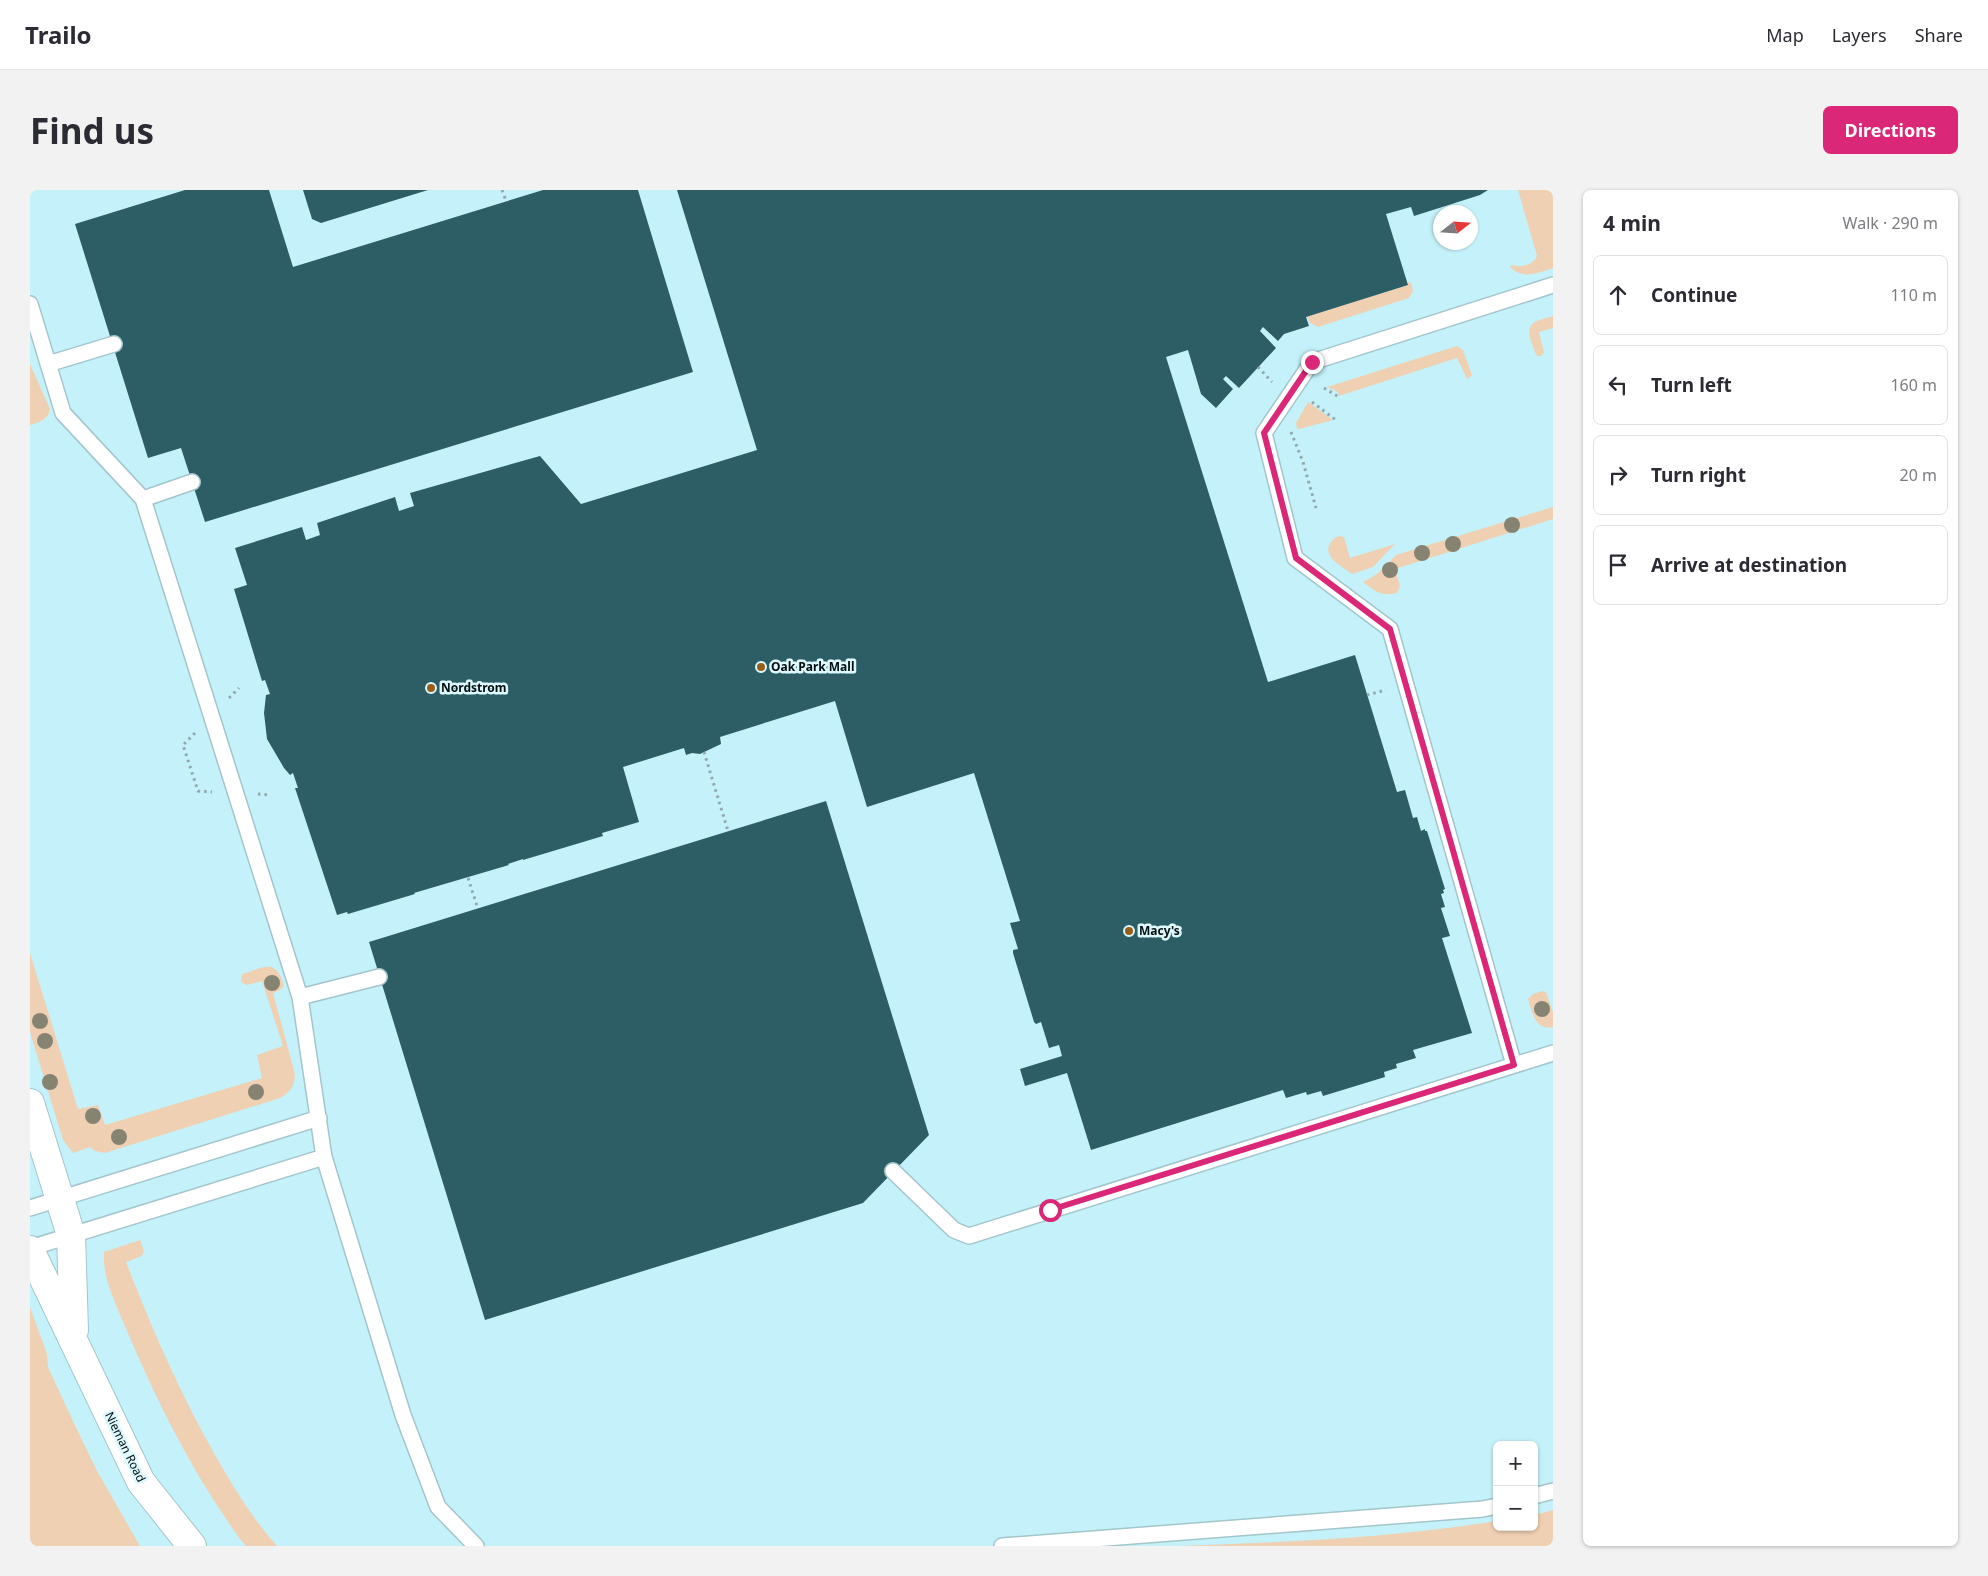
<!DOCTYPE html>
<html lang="en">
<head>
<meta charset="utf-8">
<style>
  body { margin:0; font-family:"Noto Sans",sans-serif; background:#f2f2f3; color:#2b2b33 }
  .controls { position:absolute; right:15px; bottom:15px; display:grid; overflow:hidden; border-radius:8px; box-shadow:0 1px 4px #0004 }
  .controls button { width:45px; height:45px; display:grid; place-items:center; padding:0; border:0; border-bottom:1px solid #e1e1e2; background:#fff; color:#2b2b33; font:25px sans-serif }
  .compass { position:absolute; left:1403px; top:15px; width:45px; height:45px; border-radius:50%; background:#fff; box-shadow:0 1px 4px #0004; rotate:73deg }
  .stop { position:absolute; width:15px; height:15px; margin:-11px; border:4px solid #db2777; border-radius:50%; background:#fff }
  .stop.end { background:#db2777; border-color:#fff; box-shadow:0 1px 5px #0008 }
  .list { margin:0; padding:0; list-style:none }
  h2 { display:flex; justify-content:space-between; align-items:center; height:65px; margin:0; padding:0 20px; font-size:21px }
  h2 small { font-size:16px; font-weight:400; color:#7c7c81 }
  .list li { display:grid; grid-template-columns:32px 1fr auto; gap:15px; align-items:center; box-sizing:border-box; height:80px; margin:0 10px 10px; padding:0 10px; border:1px solid #e1e1e2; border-radius:8px }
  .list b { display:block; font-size:19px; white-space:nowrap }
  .list em { font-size:16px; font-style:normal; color:#7c7c81 }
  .icon { flex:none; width:28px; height:28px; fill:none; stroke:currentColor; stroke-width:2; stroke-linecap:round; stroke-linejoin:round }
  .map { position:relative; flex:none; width:1523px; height:1356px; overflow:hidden; border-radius:8px }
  header { display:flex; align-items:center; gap:30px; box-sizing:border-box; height:70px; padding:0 25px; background:#fff; border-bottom:1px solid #e1e1e2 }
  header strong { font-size:24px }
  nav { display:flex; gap:28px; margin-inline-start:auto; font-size:18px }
  .intro { display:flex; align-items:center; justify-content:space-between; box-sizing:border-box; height:120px; padding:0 30px }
  h1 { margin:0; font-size:35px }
  .button { padding:12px 22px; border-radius:8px; background:#db2777; color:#fff; font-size:18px; font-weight:700 }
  main { display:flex; gap:30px; padding:0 30px }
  aside { flex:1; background:#fff; border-radius:8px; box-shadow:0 1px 4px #0004 }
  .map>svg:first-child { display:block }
</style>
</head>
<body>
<header>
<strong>Trailo</strong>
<nav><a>Map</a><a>Layers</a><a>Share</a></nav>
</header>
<div class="intro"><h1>Find us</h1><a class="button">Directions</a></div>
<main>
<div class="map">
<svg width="1523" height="1356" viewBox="0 0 1523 1356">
  <rect width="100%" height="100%" fill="#ddf9fe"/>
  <path fill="#c5f2fa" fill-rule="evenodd" d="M0,0H1523V1356H0ZM1410,22H1440V52H1410ZM1467,1255H1504V1337H1467Z"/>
  <path fill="#efd0b2" d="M1488,0H1523V78C1508,83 1493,90 1480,77L1482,75C1491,78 1503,75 1507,66Z
    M1381,92L1383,101L1379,108L1288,137L1280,133L1277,126L1378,95V93Z
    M1523,126V138L1509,142L1514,162L1511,166H1507C1504,161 1503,156 1501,151C1495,131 1507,131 1523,126Z
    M1427,156L1433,160L1442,185L1437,189L1427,168L1309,206L1308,202L1297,197Z
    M0,174L20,219C18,230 10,232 0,235Z
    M1278,212L1303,230L1269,239L1267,238L1266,233Z
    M1523,317V329L1365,379L1370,396L1367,403C1351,407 1345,401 1333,392L1347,384L1366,365Z
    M1309,346L1314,347L1320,368L1365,354L1343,377L1322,384C1313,377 1292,367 1300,354C1302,350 1304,348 1309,346Z
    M0,763L48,919L68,915L75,935L232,888L227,865L253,856L232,791L217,795L211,792L212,784C234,778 246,767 254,796L250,800L243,803L264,880C267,893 261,902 250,908L75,963L65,961L60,957L43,963L33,950L0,842Z
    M1512,801L1516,802L1523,822V837C1505,841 1502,822 1498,809L1503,804Z
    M110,1050L114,1061L112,1066L96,1072C122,1139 150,1203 185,1265C204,1298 222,1328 247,1356H216L210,1349C163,1284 128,1214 97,1141C87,1116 72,1089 74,1062Z
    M0,1117L17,1164L18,1177L42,1229L66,1279L110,1356H0Z
    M1523,1320V1356H1148C1254,1352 1362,1348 1467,1331V1337H1504V1325Z"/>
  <path fill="#2d5e66" d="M155,0H239L263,77L513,0H608L663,182L175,332L151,258L118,268L45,34Z
    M273,0H398L291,33L282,29Z
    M647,0H1458L1450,5L1384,26L1381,17L1356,24L1378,95L1276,127L1279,136L1254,144L1248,151L1233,137L1230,141L1246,158L1209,198L1196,186L1193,189L1203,199L1186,218L1171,204L1158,160L1136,167L1238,492L1325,465L1367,602L1375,600L1383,628L1387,627L1391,641L1395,639V641H1397L1415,699L1413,700L1414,703L1411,704L1415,717L1411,718L1420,746L1412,748L1442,843L1383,860L1386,868L1366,874L1367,878L1354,882L1355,887L1293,906L1291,901L1277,905L1276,902L1256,908L1253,900L1061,960L1037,883L995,896L990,879L1032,866L1029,855L1019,858L1011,832L1006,834L1004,832L983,763V760L988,759L980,733L990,731L944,583L837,617L805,511L690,547L691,554L670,564L662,563L656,565L654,558L593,577L609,632L572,643L573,646L493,670V669L478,674L479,675L384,703L385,704L318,724L317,722L307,725L265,598H268L263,583L260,585L254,578L237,549L234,523L236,505L240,504L235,490L232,491L204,399L217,395L205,358L272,337L276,350L290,345L287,333L365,307L369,321L384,316L380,303L510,266L551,314L727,260Z
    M796,611L899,945L833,1013L455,1130L339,752Z"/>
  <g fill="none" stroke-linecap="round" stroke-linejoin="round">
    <g stroke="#a3c5cb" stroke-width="18">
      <path id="service" d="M0,114L33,223L113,309L270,807L294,967L373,1225L408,1317L446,1356
        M18,174L84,154
        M113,309L162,292
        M270,807L349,787
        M1484,875L1360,439L1265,368L1234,243L1282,172L1523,95
        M863,981L924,1040L939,1046L1523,863
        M0,1018L289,928
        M0,1058L294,967
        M1504,1306L1523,1301
        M972,1356L1453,1319L1467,1316"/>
    </g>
    <g stroke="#a3c5cb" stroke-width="30">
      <path id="minor" d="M0,913L41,1045L44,1140
        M0,1060L111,1292L162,1356"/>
    </g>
    <path stroke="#91a8ac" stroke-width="3" stroke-dasharray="2.5 4" stroke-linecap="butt" d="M472,0L476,11
      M1228,177L1242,192
      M1294,198L1309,207
      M1282,212L1306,230
      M1261,242L1273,272L1286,318
      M1337,505L1356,500
      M199,508L209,498
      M165,543L153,555L168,601L182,602
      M674,562L698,641
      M228,604L241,605
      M438,688L448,719"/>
    <use href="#service" stroke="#fff" stroke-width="15"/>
    <use href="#minor" stroke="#fff" stroke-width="28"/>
  </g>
  <g fill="#878372">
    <circle cx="1482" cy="335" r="8"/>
    <circle cx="1423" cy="354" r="8"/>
    <circle cx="1392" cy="363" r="8"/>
    <circle cx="1360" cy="380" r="8"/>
    <circle cx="242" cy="793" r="8"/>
    <circle cx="1512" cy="819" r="8"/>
    <circle cx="10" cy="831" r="8"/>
    <circle cx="15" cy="851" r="8"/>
    <circle cx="20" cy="892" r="8"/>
    <circle cx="226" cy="902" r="8"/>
    <circle cx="63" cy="926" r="8"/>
    <circle cx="89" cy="947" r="8"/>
  </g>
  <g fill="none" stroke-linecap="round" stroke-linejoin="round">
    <path stroke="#db2777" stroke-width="6" d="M1020,1020L1484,875L1360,439L1266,368L1234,243L1282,172"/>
  </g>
  <g fill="#975e1b" stroke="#ddf9fe" stroke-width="2">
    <circle cx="731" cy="477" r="5"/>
    <circle cx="401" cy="498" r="5"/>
    <circle cx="1099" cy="741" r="5"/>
  </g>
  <g text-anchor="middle" stroke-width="5" stroke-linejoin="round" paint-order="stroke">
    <g font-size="12" font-weight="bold" fill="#040f11" stroke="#ddf9fe" text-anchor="start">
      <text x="741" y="481">Oak Park Mall</text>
      <text x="411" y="502">Nordstrom</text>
      <text x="1109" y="745">Macy's</text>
    </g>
    <g font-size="12" fill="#040f11" stroke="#ddf9fe">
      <text transform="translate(95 1257) rotate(64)" y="4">Nieman Road</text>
    </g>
  </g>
</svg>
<div class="controls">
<button>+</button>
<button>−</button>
</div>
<svg class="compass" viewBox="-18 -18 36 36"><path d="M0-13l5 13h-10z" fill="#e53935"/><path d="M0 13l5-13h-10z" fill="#7c7c81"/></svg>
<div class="stop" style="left:1020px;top:1020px"></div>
<div class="stop end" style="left:1282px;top:172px"></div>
</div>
<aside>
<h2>4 min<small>Walk · 290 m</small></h2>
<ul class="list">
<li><svg class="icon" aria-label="ahead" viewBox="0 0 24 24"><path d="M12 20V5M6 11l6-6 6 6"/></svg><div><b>Continue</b></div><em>110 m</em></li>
<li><svg class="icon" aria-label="left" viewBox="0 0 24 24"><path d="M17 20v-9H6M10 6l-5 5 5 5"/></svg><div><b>Turn left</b></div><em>160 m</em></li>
<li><svg class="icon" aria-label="right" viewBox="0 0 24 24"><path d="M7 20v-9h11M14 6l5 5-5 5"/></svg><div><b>Turn right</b></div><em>20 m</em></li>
<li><svg class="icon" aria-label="arrive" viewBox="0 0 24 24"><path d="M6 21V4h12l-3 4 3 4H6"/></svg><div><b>Arrive at destination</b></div></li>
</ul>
</aside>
</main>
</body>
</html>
